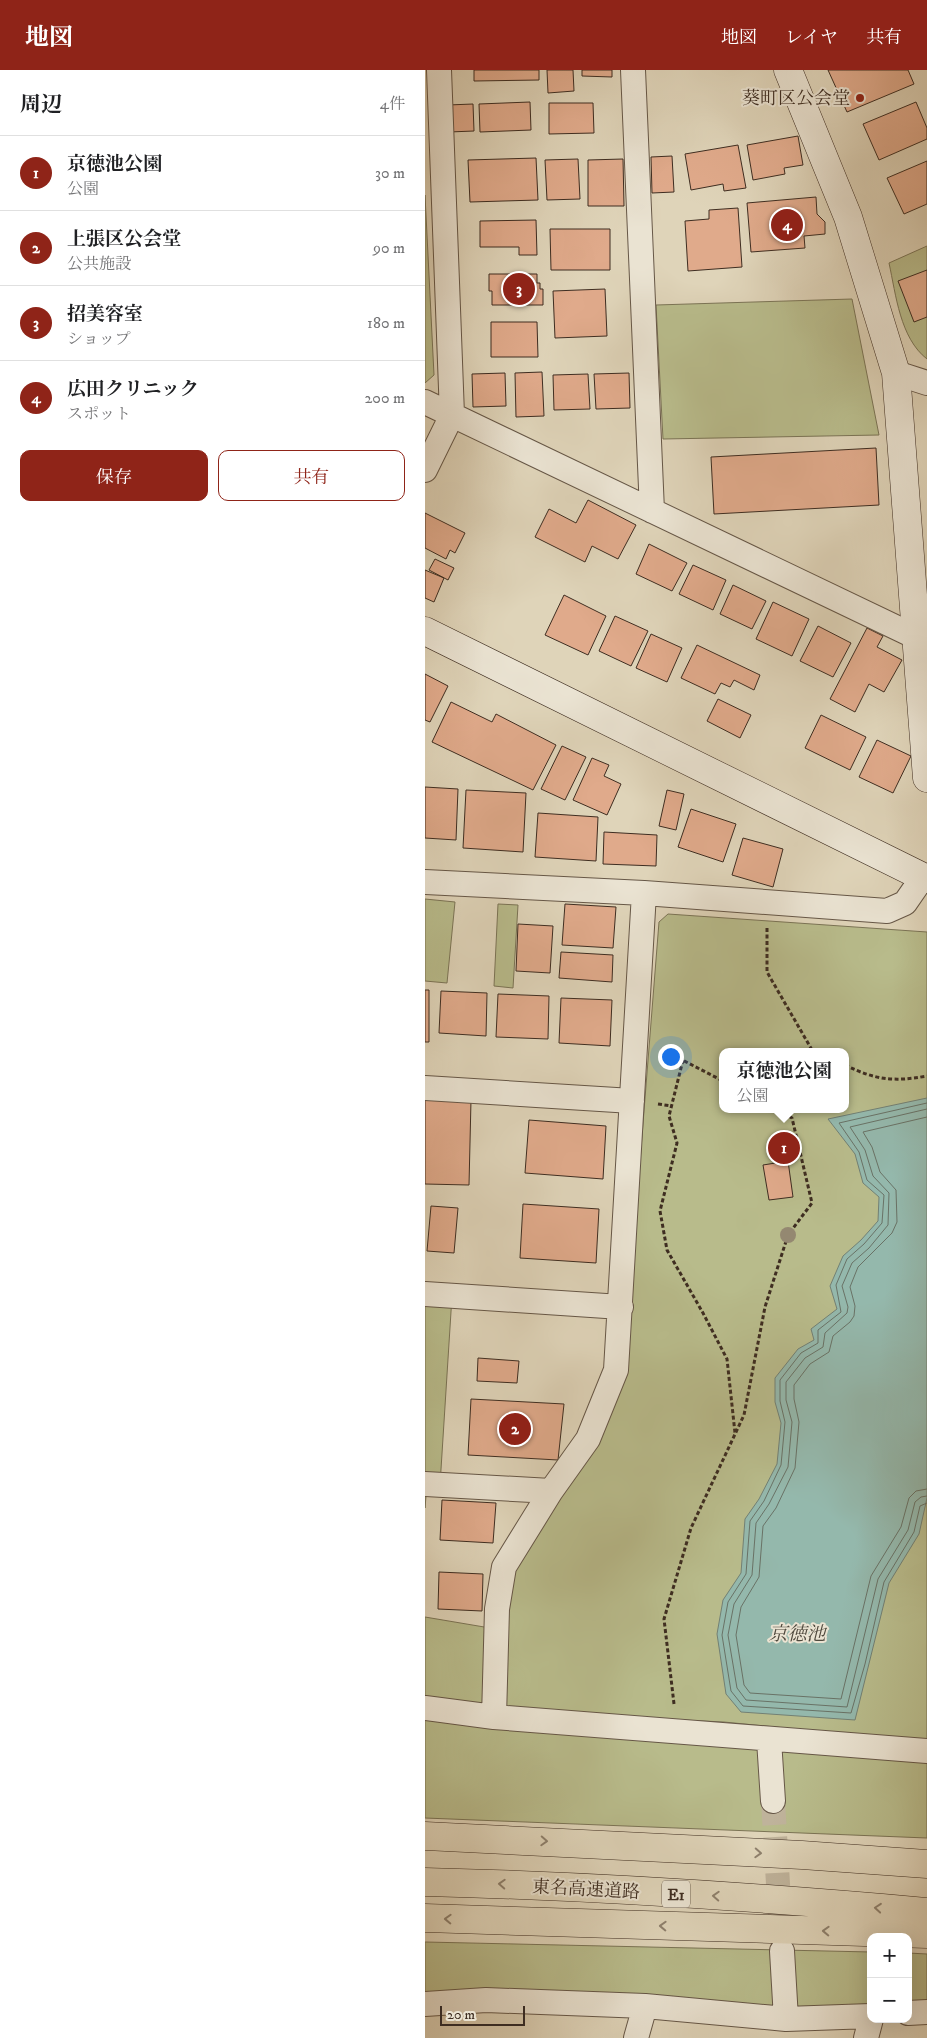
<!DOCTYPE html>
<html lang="ja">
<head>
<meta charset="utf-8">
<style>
  body { margin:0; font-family:"IM FELL DW Pica","Noto Serif JP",serif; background:#f6f6f6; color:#202124 }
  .controls { position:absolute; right:15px; bottom:15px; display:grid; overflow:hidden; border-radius:10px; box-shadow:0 5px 20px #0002 }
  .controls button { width:45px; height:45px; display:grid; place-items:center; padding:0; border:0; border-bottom:1px solid #e0e0e0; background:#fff; color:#202124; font:25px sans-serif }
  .scale { position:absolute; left:15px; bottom:12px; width:85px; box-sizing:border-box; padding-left:5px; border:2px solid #3e2d21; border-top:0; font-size:14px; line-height:18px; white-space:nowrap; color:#3e2d21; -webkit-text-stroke:4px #eae3d2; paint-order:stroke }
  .you { position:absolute; left:245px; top:986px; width:18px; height:18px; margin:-12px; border:4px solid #fff; border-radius:50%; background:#1a73e8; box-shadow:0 0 0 8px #1a73e833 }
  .badge { display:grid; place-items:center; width:32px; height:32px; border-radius:50%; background:#8f2418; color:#fff; font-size:16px; font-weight:700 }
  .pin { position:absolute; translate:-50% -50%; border:2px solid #fff; box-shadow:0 1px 5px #0006 }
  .popup { position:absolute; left:294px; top:978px; width:130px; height:65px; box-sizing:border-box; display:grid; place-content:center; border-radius:10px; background:#fff; filter:drop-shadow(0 1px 4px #0005); font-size:16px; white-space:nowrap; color:#757577 }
  .popup b { font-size:19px; color:#202124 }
  .popup::after { content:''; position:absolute; left:50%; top:100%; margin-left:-10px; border:10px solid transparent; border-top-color:#fff }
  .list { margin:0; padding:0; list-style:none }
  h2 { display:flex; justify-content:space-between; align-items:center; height:65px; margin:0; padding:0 20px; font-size:21px }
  h2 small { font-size:16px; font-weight:400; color:#757577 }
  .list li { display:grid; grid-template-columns:32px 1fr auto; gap:15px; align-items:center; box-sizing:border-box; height:75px; padding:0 20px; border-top:1px solid #e0e0e0 }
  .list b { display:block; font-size:19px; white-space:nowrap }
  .list p { margin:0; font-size:16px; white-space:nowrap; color:#757577 }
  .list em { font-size:16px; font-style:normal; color:#757577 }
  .actions { display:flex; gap:10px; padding:15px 20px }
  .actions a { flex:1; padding:11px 0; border:1px solid #8f2418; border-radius:10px; text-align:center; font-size:18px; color:#8f2418 }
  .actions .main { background:#8f2418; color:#fff }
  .map { position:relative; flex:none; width:502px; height:1968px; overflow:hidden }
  header { display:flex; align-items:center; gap:30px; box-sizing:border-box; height:70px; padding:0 25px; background:#8f2418; color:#fff }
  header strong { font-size:24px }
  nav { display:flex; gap:28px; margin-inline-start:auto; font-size:18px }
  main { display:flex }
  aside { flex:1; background:#fff }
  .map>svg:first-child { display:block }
</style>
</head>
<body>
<header>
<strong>地図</strong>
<nav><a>地図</a><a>レイヤ</a><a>共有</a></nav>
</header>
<main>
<aside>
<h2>周辺<small>4件</small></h2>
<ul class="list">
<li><span class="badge">1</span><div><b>京徳池公園</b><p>公園</p></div><em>30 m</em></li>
<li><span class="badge">2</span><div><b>上張区公会堂</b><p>公共施設</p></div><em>90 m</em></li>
<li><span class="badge">3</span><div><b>招美容室</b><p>ショップ</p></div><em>180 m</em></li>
<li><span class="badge">4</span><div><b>広田クリニック</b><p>スポット</p></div><em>200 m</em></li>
</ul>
<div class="actions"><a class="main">保存</a><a>共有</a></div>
</aside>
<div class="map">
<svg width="502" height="1968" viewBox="0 0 502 1968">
  <rect width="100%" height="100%" fill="#dfd4b9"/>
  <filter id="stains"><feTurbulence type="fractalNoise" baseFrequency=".004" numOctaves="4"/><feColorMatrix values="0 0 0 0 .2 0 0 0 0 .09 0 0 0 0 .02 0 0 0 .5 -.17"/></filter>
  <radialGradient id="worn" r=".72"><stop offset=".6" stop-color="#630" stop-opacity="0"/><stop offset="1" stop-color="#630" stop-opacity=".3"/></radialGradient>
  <path fill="#b8bb8b" stroke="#7b7456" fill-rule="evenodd" d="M0,125L9,305L0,313Z
    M502,176V289C475,268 471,225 464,193Z
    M427,229L454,365L238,369L231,235Z
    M0,829L30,832L22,913L0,911Z
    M73,834L93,835L88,918L69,916Z
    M243,844L502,862V1672L299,1652L90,1642L502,1679V1768L0,1748V1547L71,1559L85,1497L199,1293L234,852ZM298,982H420V1039H298Z
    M0,1224L27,1226L15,1415L2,1414L0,1438Z
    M0,1872L446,1882V1938L361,1942L0,1930Z
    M483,1883L502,1884V1936H483Z"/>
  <path fill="#94b8ac" stroke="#728074" d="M502,1028V1428L494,1464L464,1513L430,1650L316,1642L301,1624L292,1564L298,1530L316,1503L320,1449L334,1429L352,1394L356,1353L350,1332V1308L373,1279L389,1270L386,1259L412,1239L405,1216L418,1186L436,1170L453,1151L454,1127L438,1113L430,1084L403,1049Z"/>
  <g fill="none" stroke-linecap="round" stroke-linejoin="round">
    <path stroke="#697266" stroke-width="1" d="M502,1033L414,1053L434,1082L442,1110L459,1125L457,1153L439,1174L422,1189L411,1215L416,1242L393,1260V1273L376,1283L355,1310V1331L360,1352L356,1395L339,1431L325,1451L321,1504L303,1532L297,1565L306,1621L318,1636L426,1643L440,1594L459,1512L489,1462L495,1436L502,1433
      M502,1039L425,1057L440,1080L448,1106L464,1123L463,1155L444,1178L427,1193L417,1216L423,1237L422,1243L400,1263L398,1277L380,1288L361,1312V1330L367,1352L363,1397L344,1434L331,1453L327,1505L309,1534L303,1565L312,1618L321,1630L422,1637L453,1509L483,1460L490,1432L496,1427L502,1426
      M502,1047L438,1062L447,1077L455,1102L471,1120L472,1152L467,1163L433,1197L425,1217L430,1236L429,1246L425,1252L408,1266L404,1282L385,1294L369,1315V1329L374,1352L370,1398L351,1438L338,1456L334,1507L316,1537L311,1565L319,1615L325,1623L416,1629L446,1506L476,1457L484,1428L491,1421L502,1419"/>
  </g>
  <path fill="#e0aa8b" stroke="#3e2d21" d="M49,0H114V10L49,11Z
    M122,0H148L149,21L123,23Z
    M157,0H187V7L157,6Z
    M403,0H483L489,14L422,42Z
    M105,32L106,60L55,62L54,34Z
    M491,32L502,58V69L454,90L438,54Z
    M124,33H168L169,63L124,64Z
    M48,34L49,61L24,62L23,35Z
    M373,66L378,95L359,98L360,104L328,110L322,75Z
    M313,75L321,118L299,121L298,114L266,120L260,84Z
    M247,86L249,122L227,123L226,87Z
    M111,88L113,130L45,132L43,90Z
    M153,89L155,129L122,130L120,90Z
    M198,89L199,136H163V90Z
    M502,91V134L479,144L462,108Z
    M391,127L392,144L400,152V164L379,166L380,178L326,182L322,133Z
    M313,138L317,197L263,201L260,151L284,149V140Z
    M111,150L112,185H94V177H55V151Z
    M125,159H185V200H126Z
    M502,200V247L489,252L473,211Z
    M64,204H112V213H115V219H118V235H67V221H64Z
    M180,219L182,266L130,268L128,221Z
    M66,252H112L113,287H66Z
    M117,302L119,346L91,347L90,303Z
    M80,303L81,336L48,337L47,304Z
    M204,303L205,338L171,339L169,304Z
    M163,304L165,339L129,340L128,305Z
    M451,378L454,435L289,444L286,387Z
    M163,430L211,455L193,489L167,476L160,492L110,467L124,439L151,453Z
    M0,443L40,463L30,483L25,480L21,489L0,478Z
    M224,474L262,493L247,521L211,504Z
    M10,489L29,498L23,510L4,500Z
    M268,495L301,510L288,540L254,524Z
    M0,500L19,508L9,532L0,528Z
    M308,515L341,531L327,559L295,544Z
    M139,525L181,546L163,585L120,565Z
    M348,532L384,549L367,586L331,569Z
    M190,546L223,561L206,596L174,581Z
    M393,556L426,573L408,607L375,591Z
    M442,558L458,566L452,577L477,590L459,622L444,614L430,642L405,629Z
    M226,564L257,578L242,612L211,598Z
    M272,575L335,605L329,620L309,610L305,617L296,613L290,624L256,608Z
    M0,604L23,616L5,652L0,650Z
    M293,629L326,645L315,668L282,651Z
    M26,632L67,652L71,644L131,675L108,720L7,672Z
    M396,645L441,667L425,700L380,678Z
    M452,670L486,686L468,723L434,707Z
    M137,676L161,687L140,730L116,719Z
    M167,688L184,695L179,706L196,714L182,745L148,730Z
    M0,717L33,719L31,770L0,768Z
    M41,720L101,723L98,782L38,778Z
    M242,720L259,724L251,760L234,756Z
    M266,739L311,754L298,792L253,777Z
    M113,743L173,747L171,791L110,787Z
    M179,762L232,765L231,796L178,794Z
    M318,768L358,779L348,817L307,805Z
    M140,834L191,837L188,878L137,875Z
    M93,854L128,856L125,903L91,901Z
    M136,882L188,885L187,912L134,908Z
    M0,920H4V972H0Z
    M16,921L62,923L61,966L14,963Z
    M73,924L124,926L123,969L71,967Z
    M136,928L187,930L185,976L134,973Z
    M0,1028L46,1030L44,1115L0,1114Z
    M104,1050L181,1056L178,1109L100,1103Z
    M363,1091L368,1127L344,1130L338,1095Z
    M98,1134L174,1139L171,1193L95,1188Z
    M6,1136L33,1138L29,1183L2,1181Z
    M53,1288L94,1291L92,1313L52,1311Z
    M46,1329L139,1334L133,1390L43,1385Z
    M17,1430L71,1433L68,1473L15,1470Z
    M14,1502L58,1504L57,1541L13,1539Z"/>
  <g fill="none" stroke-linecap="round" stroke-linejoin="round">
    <path stroke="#bfb39b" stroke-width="24" stroke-dasharray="24 12" stroke-linecap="butt" d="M348,1731L355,1847"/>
    <g stroke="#665747" stroke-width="26">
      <path id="street" d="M208,0L227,441
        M471,303L502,313
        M0,332L491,567
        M0,400L27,345L14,0
        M0,812L219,823L462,841L480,833L498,807
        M0,1018L207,1031
        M0,1224L196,1237
        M0,1414L126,1421
        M0,1638L69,1647L502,1681
        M69,1647L72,1539L79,1497L126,1421L163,1369L191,1300L219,823
        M344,1670L348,1731
        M357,1881L361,1949
        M0,1934L61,1930L220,1936L361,1949L446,1946
        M483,1943L502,1942
        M211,1968L220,1936
        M441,1968L446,1949"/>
    </g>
    <g stroke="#3e2d21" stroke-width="29">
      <path id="secondary" d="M363,0L423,147L471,303L502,708
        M0,561L502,809"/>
    </g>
    <g stroke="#3e2d21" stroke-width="29">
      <path id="highway" d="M0,1766L377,1785L502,1794
        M0,1812C167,1816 335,1827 502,1842
        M0,1848L502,1864"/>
    </g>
    <path stroke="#3e2d21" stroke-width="3" stroke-dasharray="4 2.5" stroke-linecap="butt" d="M342,858V902L387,980L391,982
      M236,979L298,1011
      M258,990L244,1046L252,1073L235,1141L242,1180L278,1243L302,1289L310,1363
      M420,995C450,1010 469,1012 502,1006
      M233,1034L247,1036
      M249,1634L239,1549L266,1458L319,1345L340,1237L363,1165L387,1133L367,1048L351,1039"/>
    <use href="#street" stroke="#eae3d2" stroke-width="24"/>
    <use href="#secondary" stroke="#eae3d2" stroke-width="28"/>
    <use href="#highway" stroke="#dfd4b9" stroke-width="28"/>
  </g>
  <circle fill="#948871" cx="363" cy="1165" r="8"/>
  <defs><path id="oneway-chevron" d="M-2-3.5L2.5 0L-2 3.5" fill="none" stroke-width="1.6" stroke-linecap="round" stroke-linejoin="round" transform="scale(1.25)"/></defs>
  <g stroke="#8e806d">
    <use href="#oneway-chevron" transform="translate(119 1771) rotate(3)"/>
    <use href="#oneway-chevron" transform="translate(333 1783) rotate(3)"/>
    <use href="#oneway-chevron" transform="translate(77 1814) rotate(-177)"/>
    <use href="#oneway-chevron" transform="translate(291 1826) rotate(-177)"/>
    <use href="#oneway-chevron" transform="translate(453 1838) rotate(-175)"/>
    <use href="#oneway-chevron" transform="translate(23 1849) rotate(-178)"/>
    <use href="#oneway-chevron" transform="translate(238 1856) rotate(-178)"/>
    <use href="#oneway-chevron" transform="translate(401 1861) rotate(-178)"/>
  </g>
  <circle fill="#8f2418" stroke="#eae3d2" stroke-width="2" cx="435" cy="28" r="5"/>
  <g text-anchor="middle" stroke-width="4" stroke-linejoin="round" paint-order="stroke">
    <rect fill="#eae3d2" stroke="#726456" stroke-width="1" x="237" y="1810.5" width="28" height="27" rx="4"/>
    <g font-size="16" font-weight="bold" fill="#3e2d21">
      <text x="251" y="1830">E1</text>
    </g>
    <g font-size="18" fill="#3e2d21" stroke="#eae3d2" text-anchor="end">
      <text x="425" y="34">葵町区公会堂</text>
    </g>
    <g font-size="18" fill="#3e2d21" stroke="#eae3d2">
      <text transform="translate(161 1819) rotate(3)" y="6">東名高速道路</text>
    </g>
    <g font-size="19" font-style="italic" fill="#4f493d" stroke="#eae3d2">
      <text x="372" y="1570">京徳池</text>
    </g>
  </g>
  <rect width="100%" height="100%" filter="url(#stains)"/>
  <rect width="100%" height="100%" fill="url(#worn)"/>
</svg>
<div class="controls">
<button>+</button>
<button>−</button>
</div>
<div class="scale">20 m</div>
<div class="you"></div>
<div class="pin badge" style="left:359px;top:1078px">1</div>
<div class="popup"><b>京徳池公園</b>公園</div>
<div class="pin badge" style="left:90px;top:1359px">2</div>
<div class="pin badge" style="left:94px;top:219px">3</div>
<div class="pin badge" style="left:362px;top:155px">4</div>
</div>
</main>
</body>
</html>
